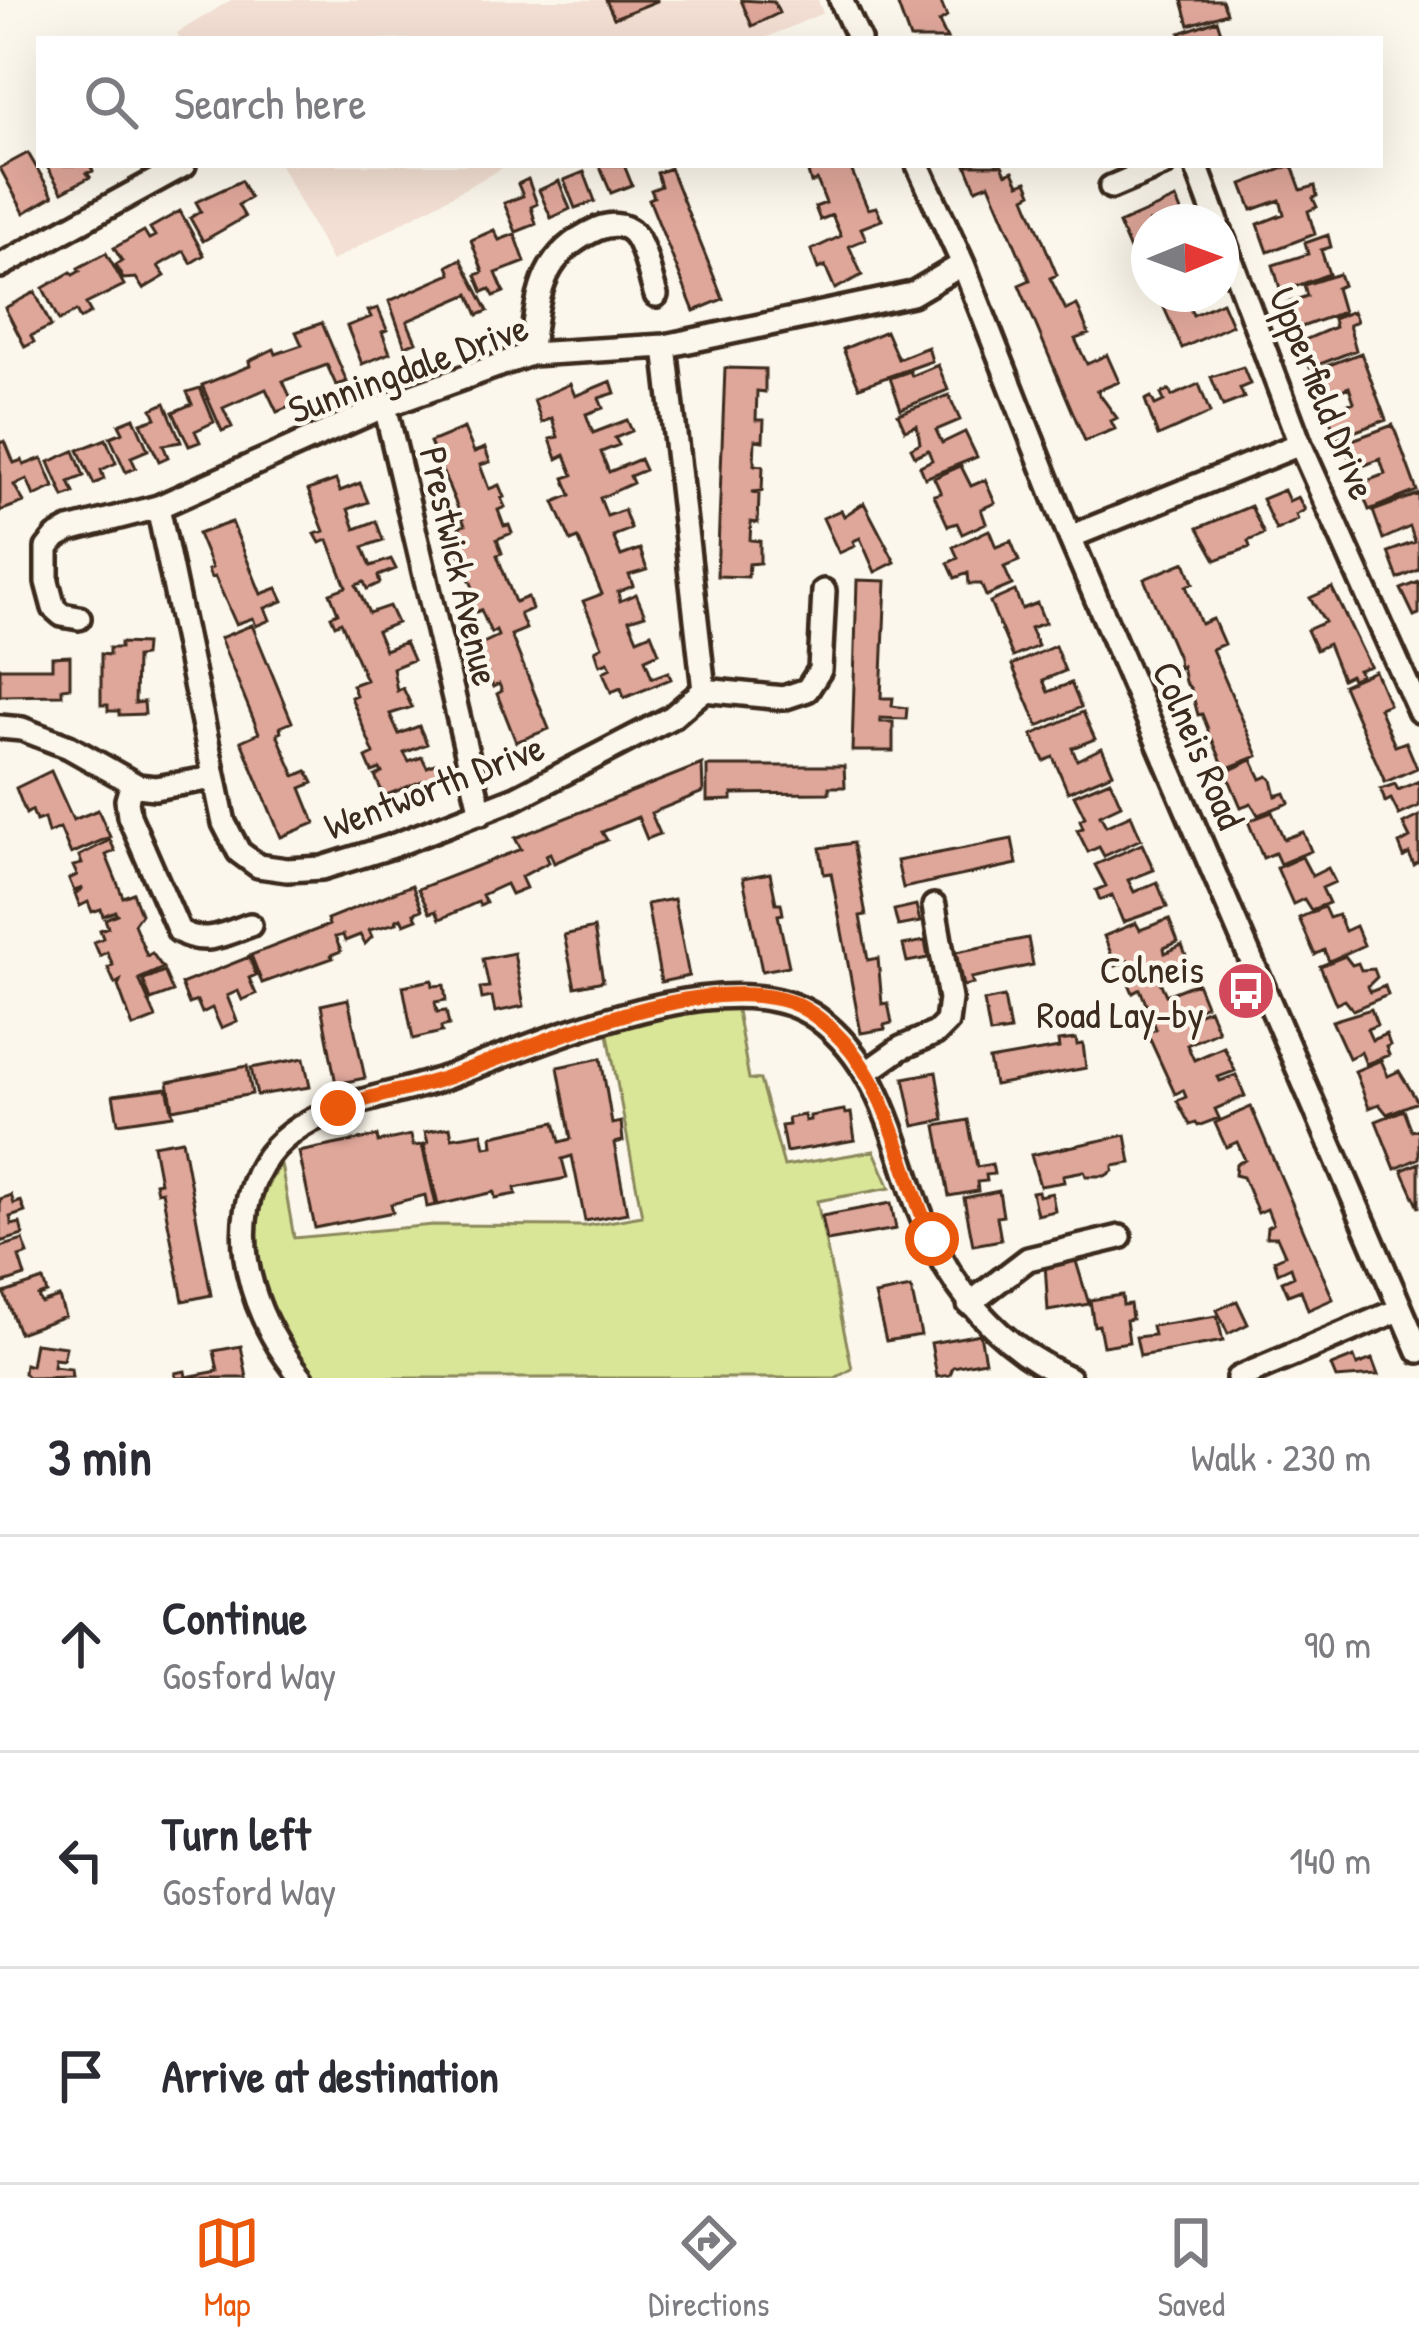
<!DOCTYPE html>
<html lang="en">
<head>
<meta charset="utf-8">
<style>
  body { margin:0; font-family:"Patrick Hand",sans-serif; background:#f7f7f7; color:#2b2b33 }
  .compass { position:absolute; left:1131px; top:204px; width:108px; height:108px; border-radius:50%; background:#fff; box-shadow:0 12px 48px #0002; rotate:89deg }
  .stop { position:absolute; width:36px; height:36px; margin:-27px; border:9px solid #ea580c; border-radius:50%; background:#fff }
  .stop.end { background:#ea580c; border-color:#fff; box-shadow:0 3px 12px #0008 }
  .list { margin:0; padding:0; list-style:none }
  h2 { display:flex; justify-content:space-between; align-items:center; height:156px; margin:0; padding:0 48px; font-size:51px }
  h2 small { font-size:39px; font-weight:400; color:#7c7c81 }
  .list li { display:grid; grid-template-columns:78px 1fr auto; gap:36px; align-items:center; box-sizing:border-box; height:216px; padding:0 48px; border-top:3px solid #e1e1e2 }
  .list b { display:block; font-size:45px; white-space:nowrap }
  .list p { margin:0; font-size:39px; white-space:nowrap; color:#7c7c81 }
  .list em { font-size:39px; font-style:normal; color:#7c7c81 }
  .icon { flex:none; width:66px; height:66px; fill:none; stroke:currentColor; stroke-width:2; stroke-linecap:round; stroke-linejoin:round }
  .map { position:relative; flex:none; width:1419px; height:1378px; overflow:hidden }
  .search { position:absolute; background:#fff; box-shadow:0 12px 48px #0002; left:36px; right:36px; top:36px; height:132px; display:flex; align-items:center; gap:30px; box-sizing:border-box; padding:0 42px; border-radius:0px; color:#7c7c81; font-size:45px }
  .sheet { height:804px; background:#fff }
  nav { display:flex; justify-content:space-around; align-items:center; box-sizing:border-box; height:168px; border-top:3px solid #e1e1e2; background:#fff; font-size:33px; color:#7c7c81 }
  nav a { display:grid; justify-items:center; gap:6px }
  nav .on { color:#ea580c }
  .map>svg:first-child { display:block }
</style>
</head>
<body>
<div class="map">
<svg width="1419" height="1378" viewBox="0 0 1419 1378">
  <rect width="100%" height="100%" fill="#fbf7ec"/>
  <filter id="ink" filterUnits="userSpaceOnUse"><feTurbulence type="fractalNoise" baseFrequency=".00833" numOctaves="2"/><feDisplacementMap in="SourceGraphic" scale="24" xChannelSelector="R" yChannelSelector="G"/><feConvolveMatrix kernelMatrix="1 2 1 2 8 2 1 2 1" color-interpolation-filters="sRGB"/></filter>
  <g filter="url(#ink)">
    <path fill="#f3dfd3" d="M231,0H818L823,13L763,39H180L177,33Z
      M280,165H508L332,261Z"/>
    <path fill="#d9e698" stroke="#8a885b" stroke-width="3" d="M736,1005L749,1079L760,1080L784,1166L874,1151L890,1188L817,1201L852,1369L835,1378H318C268,1325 231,1229 281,1164L294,1238L433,1225L586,1226L642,1216L607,1029L688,1011Z"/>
    <path fill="#dfa69a" stroke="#3b2a1e" stroke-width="3" d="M606,0H657V1L614,18Z
      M741,0L774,2L779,13L752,26Z
      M896,0H940L947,17L939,22L947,39H910Z
      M1182,0H1222L1227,13L1189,25Z
      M1217,20L1223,39H1182L1180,33Z
      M28,153L53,196L24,213L0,168Z
      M46,165H90L93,171L87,173L90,177L62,192Z
      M599,165H624L632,185L611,193Z
      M858,165L851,169L868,209L876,207L882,220L861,228L866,239L849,246L862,275L835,289L825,266L818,269L811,250L841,236L832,215L820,220L815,207L826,203L817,180L811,183L808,172L822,165Z
      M966,165H1002L1006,174L1013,171L1019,184L1027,181L1032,193L1025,197L1057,275L1050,278L1066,310L1077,305L1089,334L1075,339L1087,364L1107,355L1119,382L1097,391L1117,418L1111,421L1115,429L1085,441L1019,285L1030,280L989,184L976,189Z
      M1292,165L1301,190L1315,186L1317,196L1313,198L1317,207L1308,211L1315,234L1268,252L1258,224L1284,214L1280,200L1252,210L1242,184Z
      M670,168L723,299L694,311L649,199L654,197L651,190L661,186L657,173Z
      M584,172L595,201L575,208L564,180Z
      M528,179L537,204L531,207L536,224L516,232L504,203L523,196L518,184Z
      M241,181L250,198L238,205L245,217L203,241L190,218L201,211L196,202Z
      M559,181L570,209L551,218L539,190Z
      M1176,199L1185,221L1149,222V281L1145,283L1137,259L1145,256L1141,248L1131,252L1119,224Z
      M180,211L204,255L191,263L184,251L158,266L165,276L143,289L136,278L123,279L116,265L122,261L114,248L144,231L149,239L155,236L150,228Z
      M494,230L499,240L515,234L525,262L496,273L504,292L494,296L490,289L483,292L476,275L483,272L471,240Z
      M1328,235L1331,247L1321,250L1329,274L1281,292L1273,265L1308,254L1305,243Z
      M106,253L124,285L86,304L91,313L80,319L76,311L59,321L43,288L71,272L73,275L80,271L78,268Z
      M461,259L488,311L478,315L469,294L407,321L416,342L405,346L389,301L451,274L448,266Z
      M1339,274L1343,285L1336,288L1343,312L1296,329L1287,303L1307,296L1304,285Z
      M35,292L51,326L31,336L34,342L25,347L5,308Z
      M1158,294H1196L1185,298L1193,315L1222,302L1232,325L1182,348Z
      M378,308L387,330L382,332L390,353L362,364L347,326L371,317L368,311Z
      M1353,311L1357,321L1349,325L1356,350L1310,368L1302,341L1335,327L1333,319Z
      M322,323L347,382L336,385L327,365L283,381L294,405L277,412L266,389L223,408L232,427L222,431L202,385L250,366L249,361L274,349L276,354L302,345L296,332Z
      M886,331L898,359L928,347L932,361L859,387L843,349Z
      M1361,353L1386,420L1337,438L1327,412L1354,402L1349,387L1322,398L1313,371Z
      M938,365L948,390L901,409L890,378L910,371L912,376Z
      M1243,367L1250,384L1240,388L1244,398L1223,406L1211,377Z
      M725,368L765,369V392L757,391L756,420H764L763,441L755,440L754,465L763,466L762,491L752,492L759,494L758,523L751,522L750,540L760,541V563L749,564L748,577L717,576Z
      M611,381L615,393L599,398L603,408L586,414L593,433L627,420L632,431L615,438L619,445L601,452L609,472L640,459L645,470L630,476L633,483L600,498L607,516L624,510L631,529L613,536L621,556L640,549L647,570L629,575L633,586L618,592L620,601L636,594L645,615L629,620L637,639L651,633L659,653L645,659L652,678L668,672L671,679L624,698L621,688L611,692L603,672L611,668L608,662L600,665L595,650L602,646L583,601L602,594L578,538L571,541L554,502L571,495L564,478L573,475L565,455L557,459L550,439L558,437L552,418L542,423L534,400L570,384L575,396Z
      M1199,384L1210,413L1158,436L1145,400L1151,397L1155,405L1164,401L1161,394L1169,390L1172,396Z
      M200,388L214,422L195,431L200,442L189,446L173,412L192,404L187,392Z
      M949,395L960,420L936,430L942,443L965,432L977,457L925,478L920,466L932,460L928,450L915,456L911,448L920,443L917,425L905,430L898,414Z
      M165,403L181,442L163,445L168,457L159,461L141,423L156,418L152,409Z
      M134,418L148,450L131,457L136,468L126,472L110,437L123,432L119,424Z
      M1393,425L1417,491L1369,510L1359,484L1385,474L1380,459L1353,470L1344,443Z
      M464,428L474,452L485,448L490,462L480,465L489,489L499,485L504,497L501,498L505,507L498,510L504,526L509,525L512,533L497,539L502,553L497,555L515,602L528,597L532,609L520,614L526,629L511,635L549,729L516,742L497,694L502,691L499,684L493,687L477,646L498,636L496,630L491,633L481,610L476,612L472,601L478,600L455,543L465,538L459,527L465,525L430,442Z
      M106,439L116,463L101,470L104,479L94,484L78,450Z
      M5,441L14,463L22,460L24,465L42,458L54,487L34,496L27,479L14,485L24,502L0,511V443Z
      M74,451L84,476L69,482L74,493L64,497L49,462Z
      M961,466L971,486L985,480L995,503L981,509L986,523L962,534L957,523L948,526L934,495L941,493L934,478Z
      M336,480L340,491L360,483L368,502L348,509L355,529L376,521L383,540L363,547L371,566L391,559L396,569L378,576L380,583L367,589L364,582L356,585L369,613L389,606L397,623L377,631L385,650L405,642L413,660L393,668L397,691L403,688L412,707L390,714L399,734L419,726L427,744L404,753L409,762L422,757L427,767L435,764L440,774L384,796L375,776L382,773L380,769L372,772L366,758L374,754L351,697L356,695L352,685L366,680L341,622L335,625L331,616L338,613L330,593L346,587L328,540L320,543L315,534L324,531L308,490Z
      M1284,490L1289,501L1298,497L1305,510L1296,515L1298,520L1276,530L1262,499Z
      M1419,494V570L1398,579L1388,552L1415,542L1410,527L1383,539L1373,511Z
      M864,503L895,562L875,572L860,538L853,541L855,546L839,553L823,518L841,510L844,516Z
      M1251,506L1264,534L1248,541L1250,547L1216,560L1198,528Z
      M232,522L261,594L277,588L283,601L265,608L270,620L256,626L253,618L236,624L215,577L211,578L208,570L212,568L198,534Z
      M989,530L996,547L1011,541L1019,561L1004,567L1012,585L986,596L981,584H969L968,573L955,578L948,563L958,558L953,547Z
      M1185,562L1193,583L1186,586L1201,624L1213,619L1224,644L1212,649L1258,756L1225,769L1212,739L1208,740V729L1202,714L1198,715L1191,689L1185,682L1182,666L1179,668L1178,658L1144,579Z
      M857,580L886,581L881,698H893L892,706L907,708L906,719L880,718V722H893V751H852Z
      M1419,582V614L1414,616L1401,589Z
      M1332,588L1370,666L1358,670L1361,675L1352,679L1350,675L1342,679L1328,644L1316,650L1307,630L1325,622L1310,598Z
      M1015,591L1022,609L1037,603L1045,623L1030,628L1038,646L1013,657L990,602Z
      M252,625L292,722L280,727L281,732L277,734L295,776L307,771L313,783L301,788L315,823L281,837L241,741L259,733L220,638Z
      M120,643L145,644L144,656L136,657L135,703L144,702L145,714L119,715V711H108V705H101V654L109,655V648H120Z
      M1055,646L1065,671L1043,680L1048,692L1071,683L1081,707L1038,726L1012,665Z
      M70,656V687L62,688V695L0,696V668H52V657Z
      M1375,671L1389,704L1379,708L1395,746L1406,742L1417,768L1385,782L1343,685Z
      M1083,712L1095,739L1072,748L1077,760L1102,748L1113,773L1068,792L1053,757L1044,761L1032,735Z
      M1252,760L1261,779L1268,776L1272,780L1276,796L1285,793L1289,803L1258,815L1251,803L1241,807L1226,772Z
      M702,764L703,792L651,813L660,834L647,839L638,817L602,832L607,840L554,863L550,853L546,855L549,862L521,877L526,888L511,894L506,884L482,895L486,903L480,906L478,902L440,919L436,911L430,913L418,889L521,849L515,838Z
      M707,766H844L845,787H829V793L732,794V800L707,801Z
      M51,771L73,820L98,810L110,837L71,854L60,828L48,833L44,818L36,821L32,810L26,814L16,788Z
      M1110,780L1121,805L1100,815L1106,826L1131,815L1141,839L1104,856L1099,847L1088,852L1077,830L1083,828L1080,820L1085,817L1074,795Z
      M1419,781V806L1399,815L1391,799L1385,802L1381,789L1395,784L1398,790Z
      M1272,812L1284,839L1303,832L1311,851L1280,864L1275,853L1263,858L1248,821Z
      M1419,816V862L1414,865L1409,854L1404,857L1399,844L1410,838L1403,824Z
      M1012,839L1017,864L903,888L897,861Z
      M110,840L115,851L106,855L123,897L133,893L141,914L134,924L147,956L152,953L163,968L139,979L156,1018L133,1027L118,986L120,981L115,984L108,968L113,965L107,952L100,956L94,942L103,938L100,930L108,927L105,919L117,914L115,911L103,916L101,909L92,912L88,902L80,906L75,894L83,888L74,891L69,879L77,875L73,866L82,864L79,856Z
      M853,843L866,915L860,916L868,960L878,958L882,1004L888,1003L892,1023L884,1025L885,1029L861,1033L831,873L824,874L820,848Z
      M1142,844L1154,870L1128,880L1134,892L1157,882L1167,907L1123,922L1112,895L1100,900L1096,890L1106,886L1095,865Z
      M1302,857L1312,876L1328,868L1335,882L1322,888L1329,903L1311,910L1304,899L1293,904L1277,868Z
      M770,873L776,903H781L783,914L778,915L789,966L762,971L743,878Z
      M412,885L422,910L414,913L417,919L404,924L401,918L396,920L397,923L369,930L372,937L365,944L360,935L345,941L343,935L335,937L341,951L331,955L333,958L262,983L251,955L329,925L327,919Z
      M674,899L689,976L661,982L647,904Z
      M916,905L920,922L898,926L894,910Z
      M1324,907L1329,918L1338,915L1345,931L1356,926L1364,945L1329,961L1324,950L1315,955L1299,918Z
      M1169,919L1178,942L1164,948L1165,953L1182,945L1190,967L1159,980L1166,995L1197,983L1206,1005L1189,1013L1190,1017L1209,1009L1218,1031L1187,1045L1194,1060L1224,1047L1235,1071L1218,1077L1220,1081L1236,1075L1245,1096L1215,1109L1219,1118L1198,1126L1196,1123L1190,1125L1177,1101L1186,1097L1183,1090L1175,1094L1147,1033L1156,1029L1152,1018L1144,1022L1139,1008L1146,1004L1140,989L1133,993L1127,979L1134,976L1129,964L1128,961L1116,966L1104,936L1136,923L1140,930Z
      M594,928L603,981L575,987L564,935Z
      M1028,938L1033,965L971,978L973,984L963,986L956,952Z
      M925,941L928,958L907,962L903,945Z
      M514,953L524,1006L495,1012L492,997L482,999L480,988L489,987L483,959Z
      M1345,956L1352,965L1358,963L1361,970L1374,969L1377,977L1368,986L1370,992L1385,986L1388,995L1353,1010L1345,1000L1336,1004L1320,966Z
      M249,957L256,975L249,978L256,994L242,1000L238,991L227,996L237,1021L221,1028L212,1008L202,1013L197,1001L189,1004L181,984Z
      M164,971L173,992L151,1000L143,980Z
      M432,980L433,986L444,985L446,1000L435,1002L437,1012L446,1011L449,1025L441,1027L442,1032L413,1039L403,986Z
      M1004,997L1010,1031L990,1034L984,1001Z
      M348,999L365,1078L336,1084L321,1005Z
      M1371,1009L1377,1025L1367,1029L1372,1040L1386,1034L1390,1045L1386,1047L1389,1055L1366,1064L1361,1052L1349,1058L1332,1021Z
      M1076,1039L1077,1045L1083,1044L1086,1068L994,1085L989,1060L1059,1048L1058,1041Z
      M304,1058L310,1087L257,1095L251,1068Z
      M601,1058L612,1124L621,1122L623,1141L614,1143L627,1213L585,1221L572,1156L562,1159L567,1178L515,1188L516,1194L495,1198L494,1192L438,1205L424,1144L428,1143L425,1132L450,1127L452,1138L482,1133L485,1147L493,1146L492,1136L555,1122L560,1142L571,1139L558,1067Z
      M1381,1060L1388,1076L1399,1071L1418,1102L1387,1114L1379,1104L1369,1108L1355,1071Z
      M247,1066L252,1094L173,1109L168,1082Z
      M936,1072L944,1120L914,1126L904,1078Z
      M167,1088L173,1115L118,1123L113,1095Z
      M1251,1107L1333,1299L1308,1310L1301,1290L1288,1295L1282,1281L1294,1276L1291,1267L1278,1273L1274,1260L1285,1255L1277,1237H1266L1267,1227L1273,1224L1267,1209L1258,1213L1243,1177L1235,1175L1236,1164L1245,1160L1237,1142L1226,1147L1215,1123Z
      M844,1110L845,1114L851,1113L855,1140L786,1152L781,1126L789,1125L788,1118L804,1115L805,1121L810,1120V1116Z
      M1404,1110L1412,1131L1419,1129V1158L1395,1169L1376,1121Z
      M968,1120L977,1167L992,1164L994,1174L986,1175L987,1181L977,1182L978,1191L949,1196L936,1126Z
      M411,1135L413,1146L422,1145L436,1205L427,1207L425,1195L391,1204L393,1212L315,1228L299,1152L377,1136L378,1142Z
      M1126,1135L1131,1163L1113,1166V1171L1105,1176H1086L1084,1171L1063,1175L1064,1182L1040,1186L1031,1155Z
      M182,1140L211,1295L183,1301L162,1191L157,1192L155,1183L160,1182L153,1145Z
      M1419,1163V1208L1402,1170Z
      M999,1191L1003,1216L997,1217L1001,1240L973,1245L964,1198Z
      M1038,1191L1039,1196L1052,1193L1055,1211L1037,1215L1032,1192Z
      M11,1195L14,1204L21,1201L25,1212L10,1217L12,1225L20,1223L23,1235L0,1242V1199Z
      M891,1203L896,1229L827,1241L822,1216Z
      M23,1240L28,1254L19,1257L25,1276L1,1284L0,1247Z
      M1075,1258L1089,1304L1048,1311L1045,1263Z
      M43,1280L47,1293L38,1296L41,1303L59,1297L65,1316L19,1333L4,1293Z
      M911,1288L921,1335L886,1341L875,1295Z
      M1122,1295L1123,1305L1130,1304L1132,1319L1126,1320L1129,1342L1103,1346L1099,1325L1094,1326L1090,1300Z
      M1237,1301L1248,1324L1228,1334L1217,1310Z
      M1217,1316L1223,1341L1140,1356L1136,1337L1154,1335L1152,1326Z
      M980,1334L985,1361L953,1367L950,1375L937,1377L931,1343Z
      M35,1343L66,1347L63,1360L54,1359L53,1367L71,1369L72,1377L29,1378L24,1373L25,1364L31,1366Z
      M241,1346L247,1378H176L175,1373L185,1371L186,1377L218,1371L214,1351Z
      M1354,1357L1357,1365L1372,1359L1378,1375L1336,1378L1331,1366Z"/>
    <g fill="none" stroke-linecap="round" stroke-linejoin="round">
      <g stroke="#3b2a1e" stroke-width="30">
        <path id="minor" d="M841,0L859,39
          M918,165L963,264L1070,537L1419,1351
          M1196,165L1217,222
          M1111,187L1163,165
          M1221,233L1300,444L1419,711
          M0,266L184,165
          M665,346L704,690
          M530,354C538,298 538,255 597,229C609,224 624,223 633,233C645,246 650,278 656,295
          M385,406L481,813
          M158,507L224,823L239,852L258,866L287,870L322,868L390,847L516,798L672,717L704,690L783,698L807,690L820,670L824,591
          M1070,537L1300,444
          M79,618L62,615L54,608L47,582V548L56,537L69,530L158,507L385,406L530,354L665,346L912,294L963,264
          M0,727L22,729L69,747L138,786L155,788L214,778
          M132,783L127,800L129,816L179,931C204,946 225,934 250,925
          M867,1072L901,1048L936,1033L947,1022L950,999L934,906
          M969,1304L1028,1259L1120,1237
          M302,1378C259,1326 229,1252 253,1184C282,1105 376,1102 444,1078C535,1046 730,955 817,1018C879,1063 893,1138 918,1207C946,1284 994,1344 1069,1378
          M1238,1378L1401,1309"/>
      </g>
      <use href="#minor" stroke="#fbf7ec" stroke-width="21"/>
    </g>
  </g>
  <g fill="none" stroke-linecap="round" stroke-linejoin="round" filter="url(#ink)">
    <path stroke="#ea580c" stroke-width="15" d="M338,1108C373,1095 410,1090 445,1078C533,1047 698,971 790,1002C809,1009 828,1025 842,1040C892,1094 902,1173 932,1239"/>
  </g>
  <defs>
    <g id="bus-disc" transform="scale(3)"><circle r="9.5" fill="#d1495b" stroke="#fbf7ec"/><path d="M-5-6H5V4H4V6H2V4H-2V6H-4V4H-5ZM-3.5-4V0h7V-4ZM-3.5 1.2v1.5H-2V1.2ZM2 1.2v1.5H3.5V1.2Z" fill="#fff"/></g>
  </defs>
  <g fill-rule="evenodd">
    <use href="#bus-disc" x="1246" y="991"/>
  </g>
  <g text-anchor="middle" stroke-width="9" stroke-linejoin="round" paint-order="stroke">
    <g font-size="39" fill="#3b2a1e" stroke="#fbf7ec">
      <text transform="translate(408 368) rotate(-20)" y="14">Sunningdale Drive</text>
      <text transform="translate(1323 393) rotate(68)" y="14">Upperfield Drive</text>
      <text transform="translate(460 566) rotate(77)" y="14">Prestwick Avenue</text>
      <text transform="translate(1199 745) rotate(67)" y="14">Colneis Road</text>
      <text transform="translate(434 786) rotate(-21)" y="14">Wentworth Drive</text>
    </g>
    <g font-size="39" fill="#3b2a1e" stroke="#fbf7ec" text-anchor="end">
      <text x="1204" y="983">Colneis<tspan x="1204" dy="45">Road Lay-by</tspan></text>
    </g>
  </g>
</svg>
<svg class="compass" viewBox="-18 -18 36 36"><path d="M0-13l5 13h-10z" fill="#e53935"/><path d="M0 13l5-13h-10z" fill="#7c7c81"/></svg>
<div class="stop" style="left:932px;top:1239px"></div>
<div class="stop end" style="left:338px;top:1108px"></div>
<div class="search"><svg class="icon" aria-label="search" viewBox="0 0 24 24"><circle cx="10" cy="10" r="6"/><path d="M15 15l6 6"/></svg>Search here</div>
</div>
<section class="sheet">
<h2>3 min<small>Walk · 230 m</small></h2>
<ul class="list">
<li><svg class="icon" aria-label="ahead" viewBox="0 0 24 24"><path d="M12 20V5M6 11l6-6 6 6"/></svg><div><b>Continue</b><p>Gosford Way</p></div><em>90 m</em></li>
<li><svg class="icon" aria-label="left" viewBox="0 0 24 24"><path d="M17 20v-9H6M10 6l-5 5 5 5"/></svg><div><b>Turn left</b><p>Gosford Way</p></div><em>140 m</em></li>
<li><svg class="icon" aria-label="arrive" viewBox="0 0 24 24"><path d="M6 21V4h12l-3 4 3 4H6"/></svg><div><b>Arrive at destination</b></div></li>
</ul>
</section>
<nav>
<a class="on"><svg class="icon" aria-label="map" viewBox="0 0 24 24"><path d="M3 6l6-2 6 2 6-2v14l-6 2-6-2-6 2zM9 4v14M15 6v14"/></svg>Map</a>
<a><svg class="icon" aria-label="directions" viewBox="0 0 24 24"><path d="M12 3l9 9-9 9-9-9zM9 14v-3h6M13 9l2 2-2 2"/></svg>Directions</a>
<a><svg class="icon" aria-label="saved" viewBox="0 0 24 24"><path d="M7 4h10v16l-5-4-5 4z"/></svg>Saved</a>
</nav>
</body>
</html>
